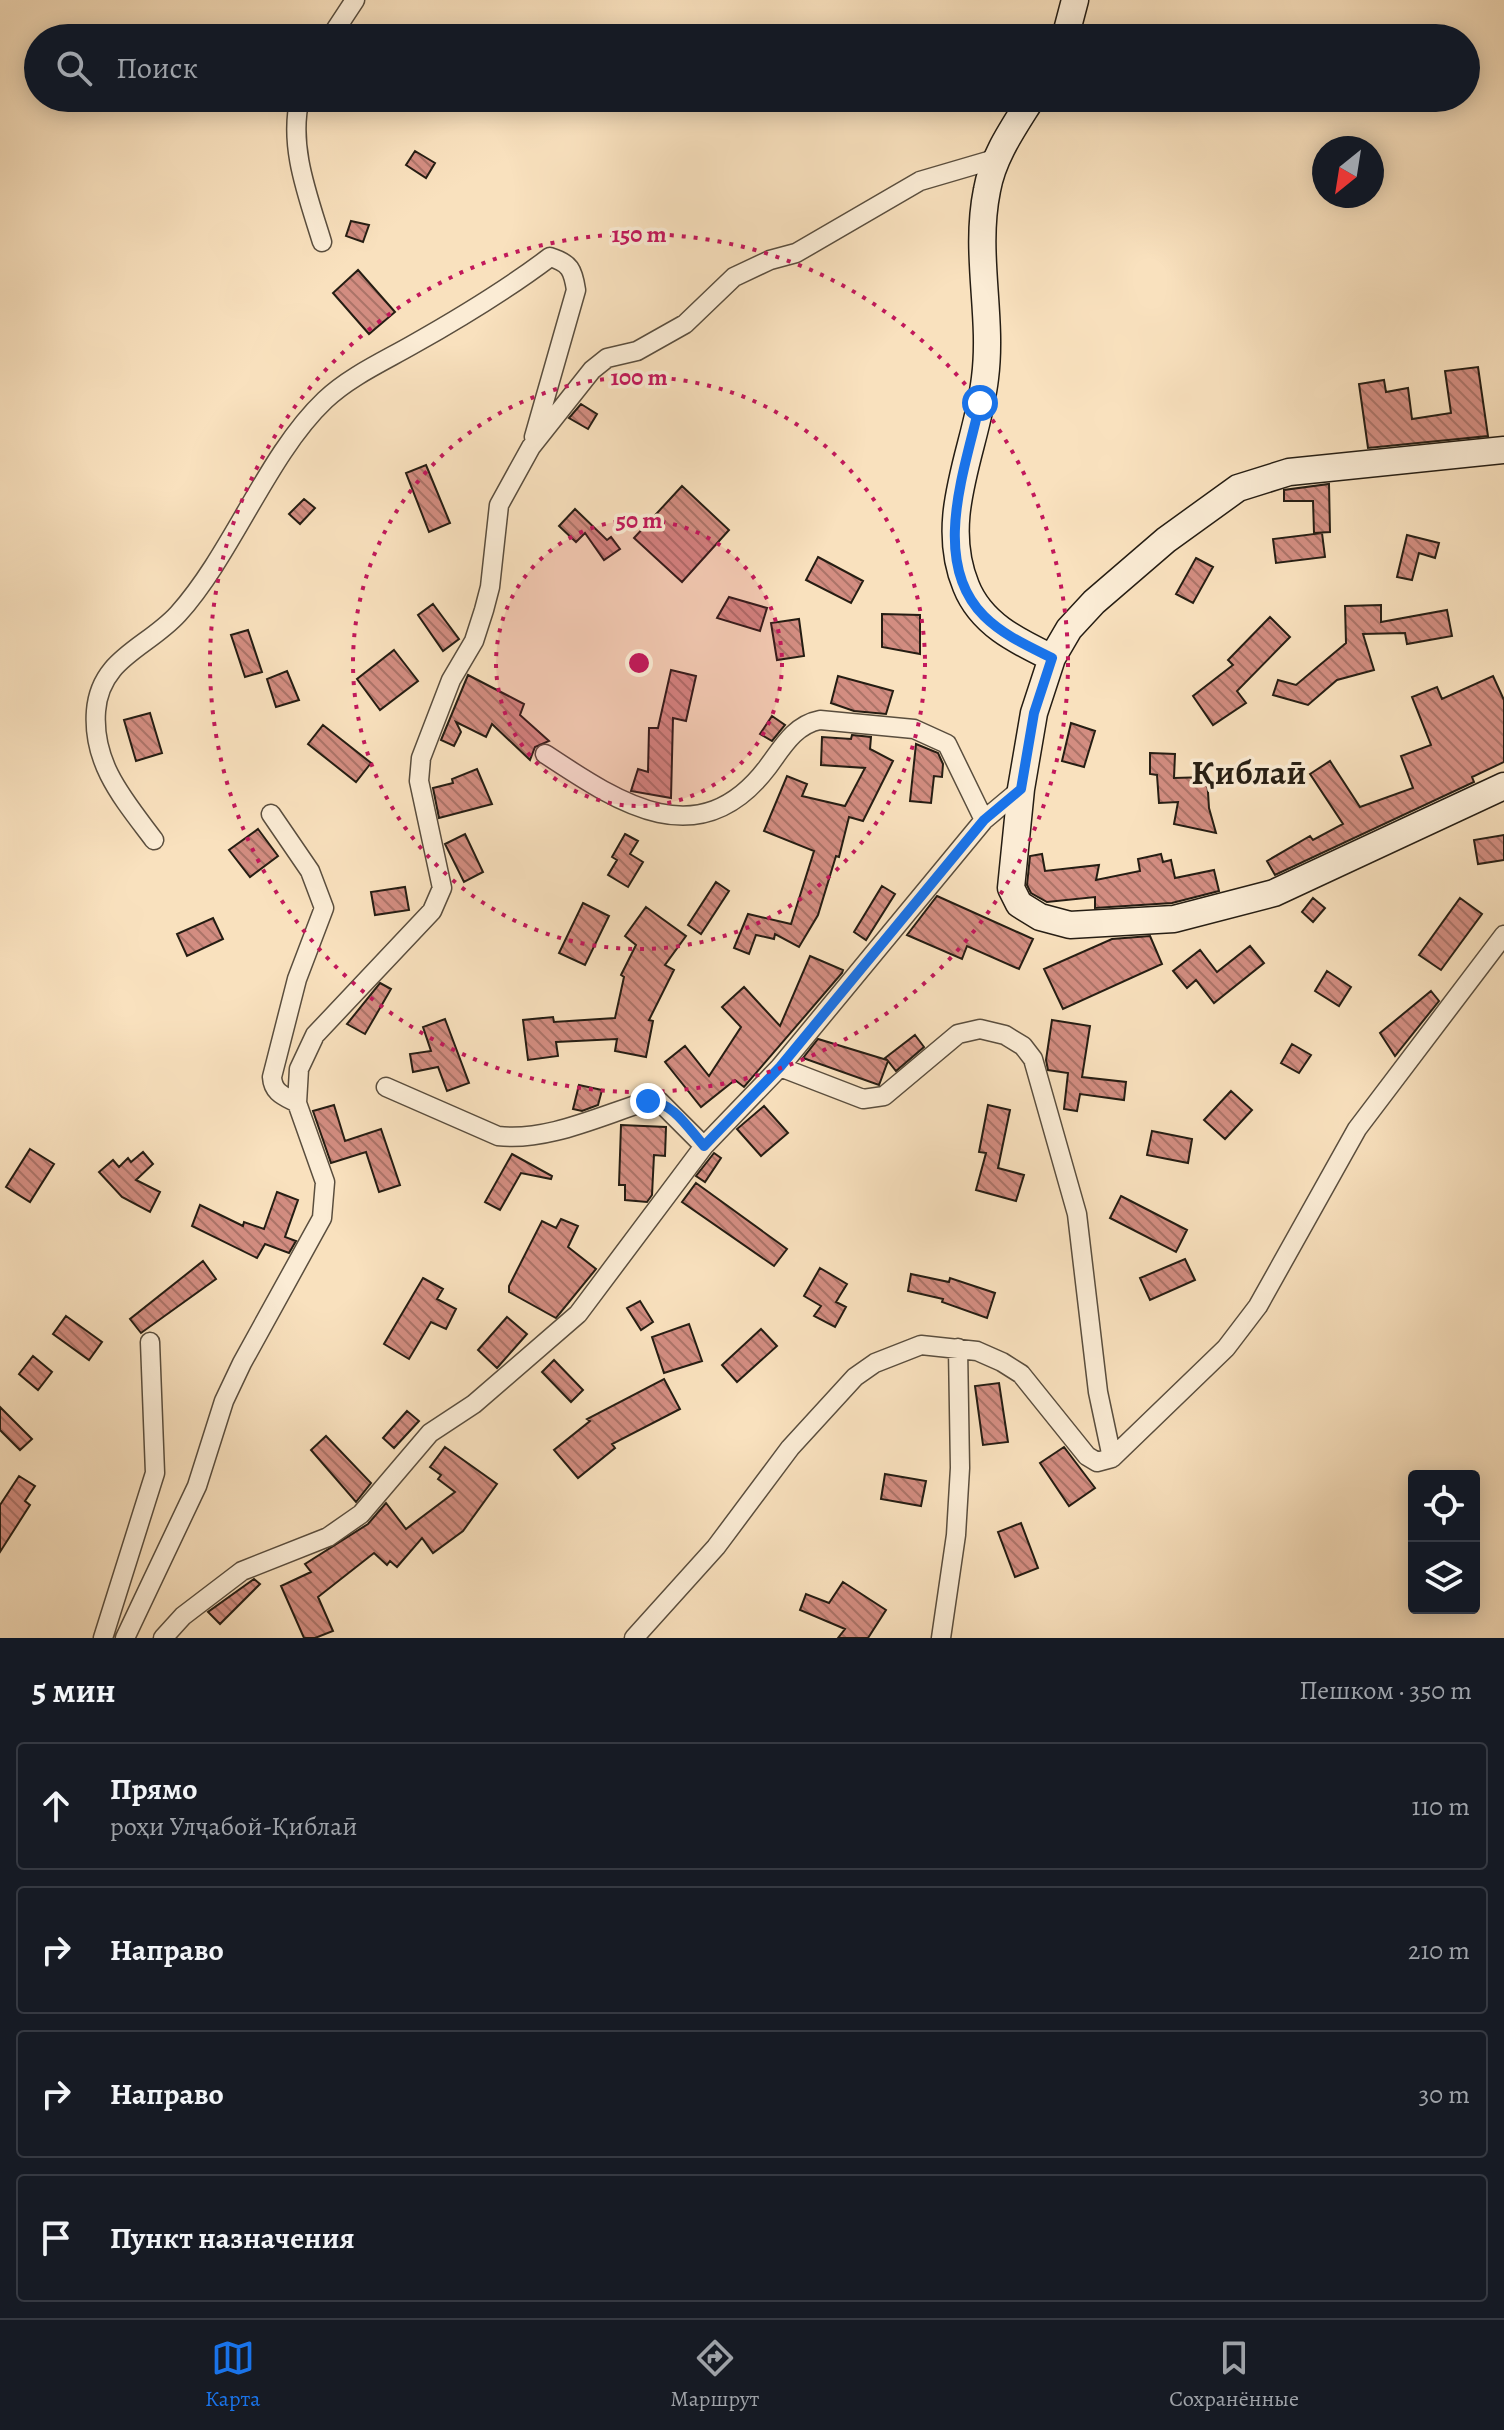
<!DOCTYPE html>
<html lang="ru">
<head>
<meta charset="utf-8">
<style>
  body { margin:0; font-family:Alegreya,serif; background:#242831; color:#f1f3f6 }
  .controls { position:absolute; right:24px; bottom:24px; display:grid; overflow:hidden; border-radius:8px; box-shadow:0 4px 20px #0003 }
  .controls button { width:72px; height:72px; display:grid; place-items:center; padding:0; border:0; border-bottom:2px solid #363941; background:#171b24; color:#f1f3f6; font:40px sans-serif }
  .compass { position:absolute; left:1312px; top:136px; width:72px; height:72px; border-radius:50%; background:#171b24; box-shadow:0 4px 20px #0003; rotate:210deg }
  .stop { position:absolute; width:24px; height:24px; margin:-18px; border:6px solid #1a73e8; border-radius:50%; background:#fff }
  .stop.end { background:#1a73e8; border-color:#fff; box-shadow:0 2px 8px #0008 }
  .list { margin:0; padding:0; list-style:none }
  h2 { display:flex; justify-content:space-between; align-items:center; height:104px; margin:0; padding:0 32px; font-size:34px }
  h2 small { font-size:26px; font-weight:400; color:#9ea1a6 }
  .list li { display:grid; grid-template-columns:52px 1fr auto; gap:24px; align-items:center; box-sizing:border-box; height:128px; margin:0 16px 16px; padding:0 16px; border:2px solid #363941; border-radius:8px }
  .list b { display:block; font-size:30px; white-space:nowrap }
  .list p { margin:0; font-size:26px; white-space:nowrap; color:#9ea1a6 }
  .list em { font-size:26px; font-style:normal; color:#9ea1a6 }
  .icon { flex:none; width:44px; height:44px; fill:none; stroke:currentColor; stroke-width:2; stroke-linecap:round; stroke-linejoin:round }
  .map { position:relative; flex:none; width:1504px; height:1638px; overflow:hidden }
  .search { position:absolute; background:#171b24; box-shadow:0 4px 20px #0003; left:24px; right:24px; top:24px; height:88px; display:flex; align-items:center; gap:20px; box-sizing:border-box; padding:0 28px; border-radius:44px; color:#9ea1a6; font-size:30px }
  .sheet { height:680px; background:#171b24 }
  nav { display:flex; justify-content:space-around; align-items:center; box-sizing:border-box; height:112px; border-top:2px solid #363941; background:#171b24; font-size:22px; color:#9ea1a6 }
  nav a { display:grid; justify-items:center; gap:4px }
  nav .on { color:#1a73e8 }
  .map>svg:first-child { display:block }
</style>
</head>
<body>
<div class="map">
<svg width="1504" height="1638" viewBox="0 0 1504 1638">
  <defs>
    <pattern id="building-back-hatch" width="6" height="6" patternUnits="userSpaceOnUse" patternTransform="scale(2)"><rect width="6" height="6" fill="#d38d81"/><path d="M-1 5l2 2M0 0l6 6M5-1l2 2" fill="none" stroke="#ab7368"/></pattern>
  </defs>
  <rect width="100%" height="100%" fill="#f9e1be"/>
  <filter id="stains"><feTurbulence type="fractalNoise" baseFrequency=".0025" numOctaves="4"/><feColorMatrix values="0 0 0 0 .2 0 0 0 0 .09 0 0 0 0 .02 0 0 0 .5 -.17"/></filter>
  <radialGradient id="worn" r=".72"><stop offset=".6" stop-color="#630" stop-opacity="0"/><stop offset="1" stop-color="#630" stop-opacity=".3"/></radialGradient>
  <path fill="url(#building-back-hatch)" stroke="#251d13" stroke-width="2" d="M415,151L435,163L426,178L406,165Z
    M351,221L369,225L363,242L346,236Z
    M358,270L395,312L369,334L333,293Z
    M1478,367L1488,436L1368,448L1359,384L1384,380L1386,392L1408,388L1412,419L1451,413L1445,371Z
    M581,404L597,414L588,429L569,418Z
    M426,465L450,523L429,532L406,473Z
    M1329,484L1330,532L1314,533L1313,501H1284V490Z
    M682,486L729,530L682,582L634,538Z
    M304,499L315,508L300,524L289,514Z
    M575,509L607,540L611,537L620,549L604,560L585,533L576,542L559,526Z
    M1322,533L1325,557L1276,563L1273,539Z
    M1407,535L1439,543L1435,558L1419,553L1412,580L1397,577Z
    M818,557L863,581L851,603L806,580Z
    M1196,558L1213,567L1193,603L1176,594Z
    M729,597L767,608L760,631L717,618Z
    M433,604L459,639L443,651L418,615Z
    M1381,605V622L1447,610L1452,636L1407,644L1405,633L1363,634L1374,670L1337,680L1308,705L1273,695L1278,680L1296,685L1346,643L1345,606Z
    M882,614L920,615V654L882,647Z
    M1270,617L1290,637L1237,691L1246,703L1213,725L1193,696L1233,665L1228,660Z
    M799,619L804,656L777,660L771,623Z
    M248,630L262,672L245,677L231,635Z
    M394,650L418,681L380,710L357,679Z
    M671,670L696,676L686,721L673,718L671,798L631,791L638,769L648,772L649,728H658Z
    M287,671L299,700L276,707L267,679Z
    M468,675L524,704L520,715L549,741L535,747L530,760L492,724L486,737L456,722L461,732L454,746L441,740Z
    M838,676L893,691L886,714L854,711L831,703Z
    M1493,676L1504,700V762L1472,777L1474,782L1275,875L1267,861L1310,836L1313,840L1343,824L1310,774L1330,761L1360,807L1413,788L1401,756L1431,745L1412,697L1437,687L1442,699Z
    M150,713L162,753L136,761L124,720Z
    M772,716L785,725L772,741L760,734Z
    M1071,723L1095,731L1084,767L1062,761Z
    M323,725L371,763L356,782L308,744Z
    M852,735L871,737L870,749L893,761L863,821L849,817L839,857L836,856L818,915L799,947L775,934L774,939L756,935L749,954L734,948L748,914L791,924L814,851L764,831L787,776L807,784L802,796L845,806L865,768L821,765L822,737L851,739Z
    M916,744L938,753L943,764L942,777L934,776L931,803L910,801Z
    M1150,753L1175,754L1174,778L1207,777L1209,808L1216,833L1174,824L1178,802L1159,803L1157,775L1150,774Z
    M477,769L492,804L439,818L433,788L453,783L452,779Z
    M258,829L278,856L250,877L229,850Z
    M465,834L483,872L464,882L445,844Z
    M625,834L638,841L630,854L643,862L628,887L608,875L617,860L612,857Z
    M1504,835V860L1478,864L1474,840Z
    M1042,854L1045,871L1099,865L1096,880L1140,871L1138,859L1161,854L1163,862L1171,860L1175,878L1214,870L1219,891L1172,903L1095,908V897L1047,902L1031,893L1027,885L1030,856Z
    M716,882L729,891L701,934L688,925Z
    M882,886L895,894L866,940L854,932Z
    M405,887L409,910L375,915L371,892Z
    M937,896L1033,939L1019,969L967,946L962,959L907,935Z
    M1313,898L1325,908L1313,922L1302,912Z
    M1460,898L1482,914L1441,970L1419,955Z
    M583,903L609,916L585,965L559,953Z
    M646,907L686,936L665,965L674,970L649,1020L653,1021L646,1057L615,1051L617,1039L556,1042L558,1056L528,1060L523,1020L553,1017L554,1022L615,1018L624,977L621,975L636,945L625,936Z
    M213,918L223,939L187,956L177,934Z
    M1150,936L1162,964L1063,1009L1044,969L1112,939Z
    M1250,946L1264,963L1214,1003L1196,980L1187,988L1173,971L1200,950L1217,972Z
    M810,956L843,970L842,973L744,1087L735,1080L701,1107L665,1062L685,1046L709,1076L741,1027L722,1007L744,987L780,1026Z
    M1327,971L1351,987L1339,1006L1315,991Z
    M380,983L391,989L365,1034L347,1024Z
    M1431,991L1439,1001L1395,1056L1380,1033Z
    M445,1019L469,1083L447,1091L438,1067L413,1072L410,1054L431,1051L423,1027Z
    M1052,1020L1090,1026L1082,1077L1126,1082L1124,1100L1080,1094L1077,1111L1064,1109L1068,1073L1048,1070L1046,1060Z
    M915,1035L924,1047L896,1071L888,1061L879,1085L803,1058L818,1039L887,1060L885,1058Z
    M1292,1044L1311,1055L1299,1073L1281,1063Z
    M579,1085L602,1090L598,1105L582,1111L573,1109Z
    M1231,1091L1252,1110L1225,1139L1204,1120Z
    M334,1105L345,1141L381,1129L400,1185L379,1192L366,1152L331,1163L313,1111Z
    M988,1105L1010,1110L998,1168L1024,1175L1016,1201L976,1190L986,1153L979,1152Z
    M764,1106L788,1133L761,1156L737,1129Z
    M621,1125L666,1127L665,1156L654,1155L652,1195L647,1202L625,1200V1185H619Z
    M1152,1131L1192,1139L1188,1163L1147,1155Z
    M30,1149L54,1164L30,1202L6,1187Z
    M143,1152L153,1164L136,1180L160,1192L150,1212L122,1197L99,1172L113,1160L119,1167L128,1158L131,1162Z
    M714,1153L721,1158L705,1182L696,1176Z
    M512,1154L552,1176L551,1179L521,1173L500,1210L485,1202Z
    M696,1183L787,1249L774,1266L682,1202Z
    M277,1192L298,1200L285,1237L296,1241L289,1253L265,1244L257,1258L192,1226L200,1205L243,1226L244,1222L264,1229Z
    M1121,1196L1187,1230L1176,1252L1110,1218Z
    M561,1219L578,1226L568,1247L596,1269L556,1318L509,1292V1286L542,1221L556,1228Z
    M1185,1259L1195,1280L1150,1300L1140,1278Z
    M203,1261L216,1279L141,1333L130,1319Z
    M820,1268L847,1284L836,1302L846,1307L835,1327L814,1316L821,1306L804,1296Z
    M911,1274L949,1282L950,1278L995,1293L987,1318L942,1302L943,1299L908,1291Z
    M423,1278L443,1289L437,1299L456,1309L446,1329L431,1322L409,1359L384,1344Z
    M640,1301L653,1322L641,1330L627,1308Z
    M66,1316L102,1342L89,1360L53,1334Z
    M507,1317L527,1334L497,1368L478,1350Z
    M689,1324L702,1361L664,1373L652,1337Z
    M761,1329L777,1346L737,1382L722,1365Z
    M33,1356L52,1372L38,1390L19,1374Z
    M554,1360L583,1390L571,1402L542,1372Z
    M664,1379L680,1409L612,1444L615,1448L578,1478L554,1450L590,1421L587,1419Z
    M999,1383L1008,1442L983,1445L975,1386Z
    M0,1407L32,1439L20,1450L0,1430Z
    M407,1411L419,1421L394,1448L383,1438Z
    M326,1436L371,1483L356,1502L311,1450Z
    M445,1447L497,1484L463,1531L433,1553L422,1538L397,1567L390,1561L387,1565L374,1553L318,1597L333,1631L315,1638H304L281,1586L311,1572L305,1564L368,1524L386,1503L406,1529L455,1492L438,1479L441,1475L430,1467Z
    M1064,1447L1095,1488L1069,1506L1040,1463Z
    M885,1474L926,1481L921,1506L881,1499Z
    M19,1476L35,1486L25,1501L30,1505L0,1552V1505Z
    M1021,1523L1038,1568L1015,1577L998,1532Z
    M254,1579L260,1584L220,1624L208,1612Z
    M843,1582L886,1610L868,1638H838L845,1629L800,1610L806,1594L829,1603Z"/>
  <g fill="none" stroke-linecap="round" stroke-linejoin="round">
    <g stroke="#5a4e3e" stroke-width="21">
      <path id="street" d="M330,38L355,0
        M300,98C288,146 308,196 322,242
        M545,754C619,803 699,857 767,768C782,748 794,725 820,720L914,729L947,744L984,820
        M271,814L310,871L324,908L297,979L272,1077C273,1093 284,1096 297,1103
        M154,840C124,800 92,764 96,711C100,658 147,648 178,614C233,553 267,455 325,400C349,377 384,361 412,345C460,318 505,291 550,257C570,263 573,270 576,290L534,437
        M386,1087L498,1136C547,1142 602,1115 648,1101H659L704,1146
        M1112,1458L1226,1348L1258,1306L1357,1129L1504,935
        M103,1638L155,1473L150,1342
        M125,1638L197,1486L224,1401L242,1363L322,1218L325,1182L297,1103L299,1069L315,1035L432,911L442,888L419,781L421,758L451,680L474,641L484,610L490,587L499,505L531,447L592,370L607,358L637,351L685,324L734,277L770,260L796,253L920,181L995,159
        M163,1638L183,1616L242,1571L328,1537L361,1514L430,1433L474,1404L578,1314L704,1146L780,1067L984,820L1021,789
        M634,1638L716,1547L790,1448L855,1377L875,1363L921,1345L977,1351L1002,1362L1021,1374L1087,1456L1097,1462L1112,1458L1098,1392L1077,1214L1033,1059L1023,1046L1005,1035L980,1029L958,1034L884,1096L863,1099L780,1067
        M941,1638L956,1535L960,1468L958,1348"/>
    </g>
    <g stroke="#251d13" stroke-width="29">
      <path id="secondary" d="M1065,38L1075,0
        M1032,98C1014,127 993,156 987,190C974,254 993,315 985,378C977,448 937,516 966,586C981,624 1017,641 1052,658
        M1504,450L1289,472L1238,488L1166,540L1094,602L1069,629L1052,658L1034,713L1021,789L1011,888L1019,904L1040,917L1070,925L1174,919L1274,893L1504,786"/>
    </g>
    <use href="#street" stroke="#fbecd5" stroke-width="18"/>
    <use href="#secondary" stroke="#fbecd5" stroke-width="26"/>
  </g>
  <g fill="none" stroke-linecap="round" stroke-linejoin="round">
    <path stroke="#1a73e8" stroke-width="10" d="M648,1101C672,1101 689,1129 704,1146L780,1067L984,820L1021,789L1034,713L1052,658C1028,646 1003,635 984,616C929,561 966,467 980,403"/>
  </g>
  <circle cx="639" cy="663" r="143" fill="#c2185b" fill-opacity=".12"/>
  <g fill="none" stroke="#c2185b" stroke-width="4" stroke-dasharray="4 8">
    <circle cx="639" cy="663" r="143"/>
    <circle cx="639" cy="663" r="286"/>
    <circle cx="639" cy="663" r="429"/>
  </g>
  <g text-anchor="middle" stroke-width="7" stroke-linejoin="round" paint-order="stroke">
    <g font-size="34" font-weight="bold" fill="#251d13" stroke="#fbecd5">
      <text x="1249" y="784">Қиблаӣ</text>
    </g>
  </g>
  <circle cx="639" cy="663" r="12" fill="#c2185b" stroke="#fbecd5" stroke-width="4"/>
  <g font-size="24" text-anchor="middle" font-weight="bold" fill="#c2185b" stroke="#fbecd5" stroke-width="7" stroke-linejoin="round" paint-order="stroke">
    <text x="639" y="242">150 m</text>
    <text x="639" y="385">100 m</text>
    <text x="639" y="528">50 m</text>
  </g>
  <rect width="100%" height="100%" filter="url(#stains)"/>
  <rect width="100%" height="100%" fill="url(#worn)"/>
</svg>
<div class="controls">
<button><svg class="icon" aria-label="locate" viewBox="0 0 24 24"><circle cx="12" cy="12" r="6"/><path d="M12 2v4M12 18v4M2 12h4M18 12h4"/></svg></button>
<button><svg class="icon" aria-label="layers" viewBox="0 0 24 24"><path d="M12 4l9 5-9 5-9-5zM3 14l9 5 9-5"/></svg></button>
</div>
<svg class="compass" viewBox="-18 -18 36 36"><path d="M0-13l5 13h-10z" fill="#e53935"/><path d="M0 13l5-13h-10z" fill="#9ea1a6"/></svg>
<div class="stop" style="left:980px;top:403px"></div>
<div class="stop end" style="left:648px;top:1101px"></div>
<div class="search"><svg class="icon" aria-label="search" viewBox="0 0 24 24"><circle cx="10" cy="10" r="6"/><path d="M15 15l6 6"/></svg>Поиск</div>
</div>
<section class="sheet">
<h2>5 мин<small>Пешком · 350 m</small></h2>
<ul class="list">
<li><svg class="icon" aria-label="ahead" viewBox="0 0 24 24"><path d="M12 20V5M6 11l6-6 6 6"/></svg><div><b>Прямо</b><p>роҳи Улҷабой-Қиблаӣ</p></div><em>110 m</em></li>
<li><svg class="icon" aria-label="right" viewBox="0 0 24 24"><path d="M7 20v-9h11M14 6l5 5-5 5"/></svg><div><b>Направо</b></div><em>210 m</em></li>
<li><svg class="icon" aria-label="right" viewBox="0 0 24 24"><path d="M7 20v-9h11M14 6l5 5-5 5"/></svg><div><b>Направо</b></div><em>30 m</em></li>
<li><svg class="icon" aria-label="arrive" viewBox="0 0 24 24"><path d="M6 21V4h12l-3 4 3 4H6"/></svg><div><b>Пункт назначения</b></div></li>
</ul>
</section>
<nav>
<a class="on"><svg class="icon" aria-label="map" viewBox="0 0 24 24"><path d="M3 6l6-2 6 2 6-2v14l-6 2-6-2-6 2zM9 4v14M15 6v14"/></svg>Карта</a>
<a><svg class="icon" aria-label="directions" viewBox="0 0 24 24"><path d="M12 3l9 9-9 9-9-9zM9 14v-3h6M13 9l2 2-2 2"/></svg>Маршрут</a>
<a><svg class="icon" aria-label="saved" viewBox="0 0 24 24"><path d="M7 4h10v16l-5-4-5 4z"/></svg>Сохранённые</a>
</nav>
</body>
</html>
